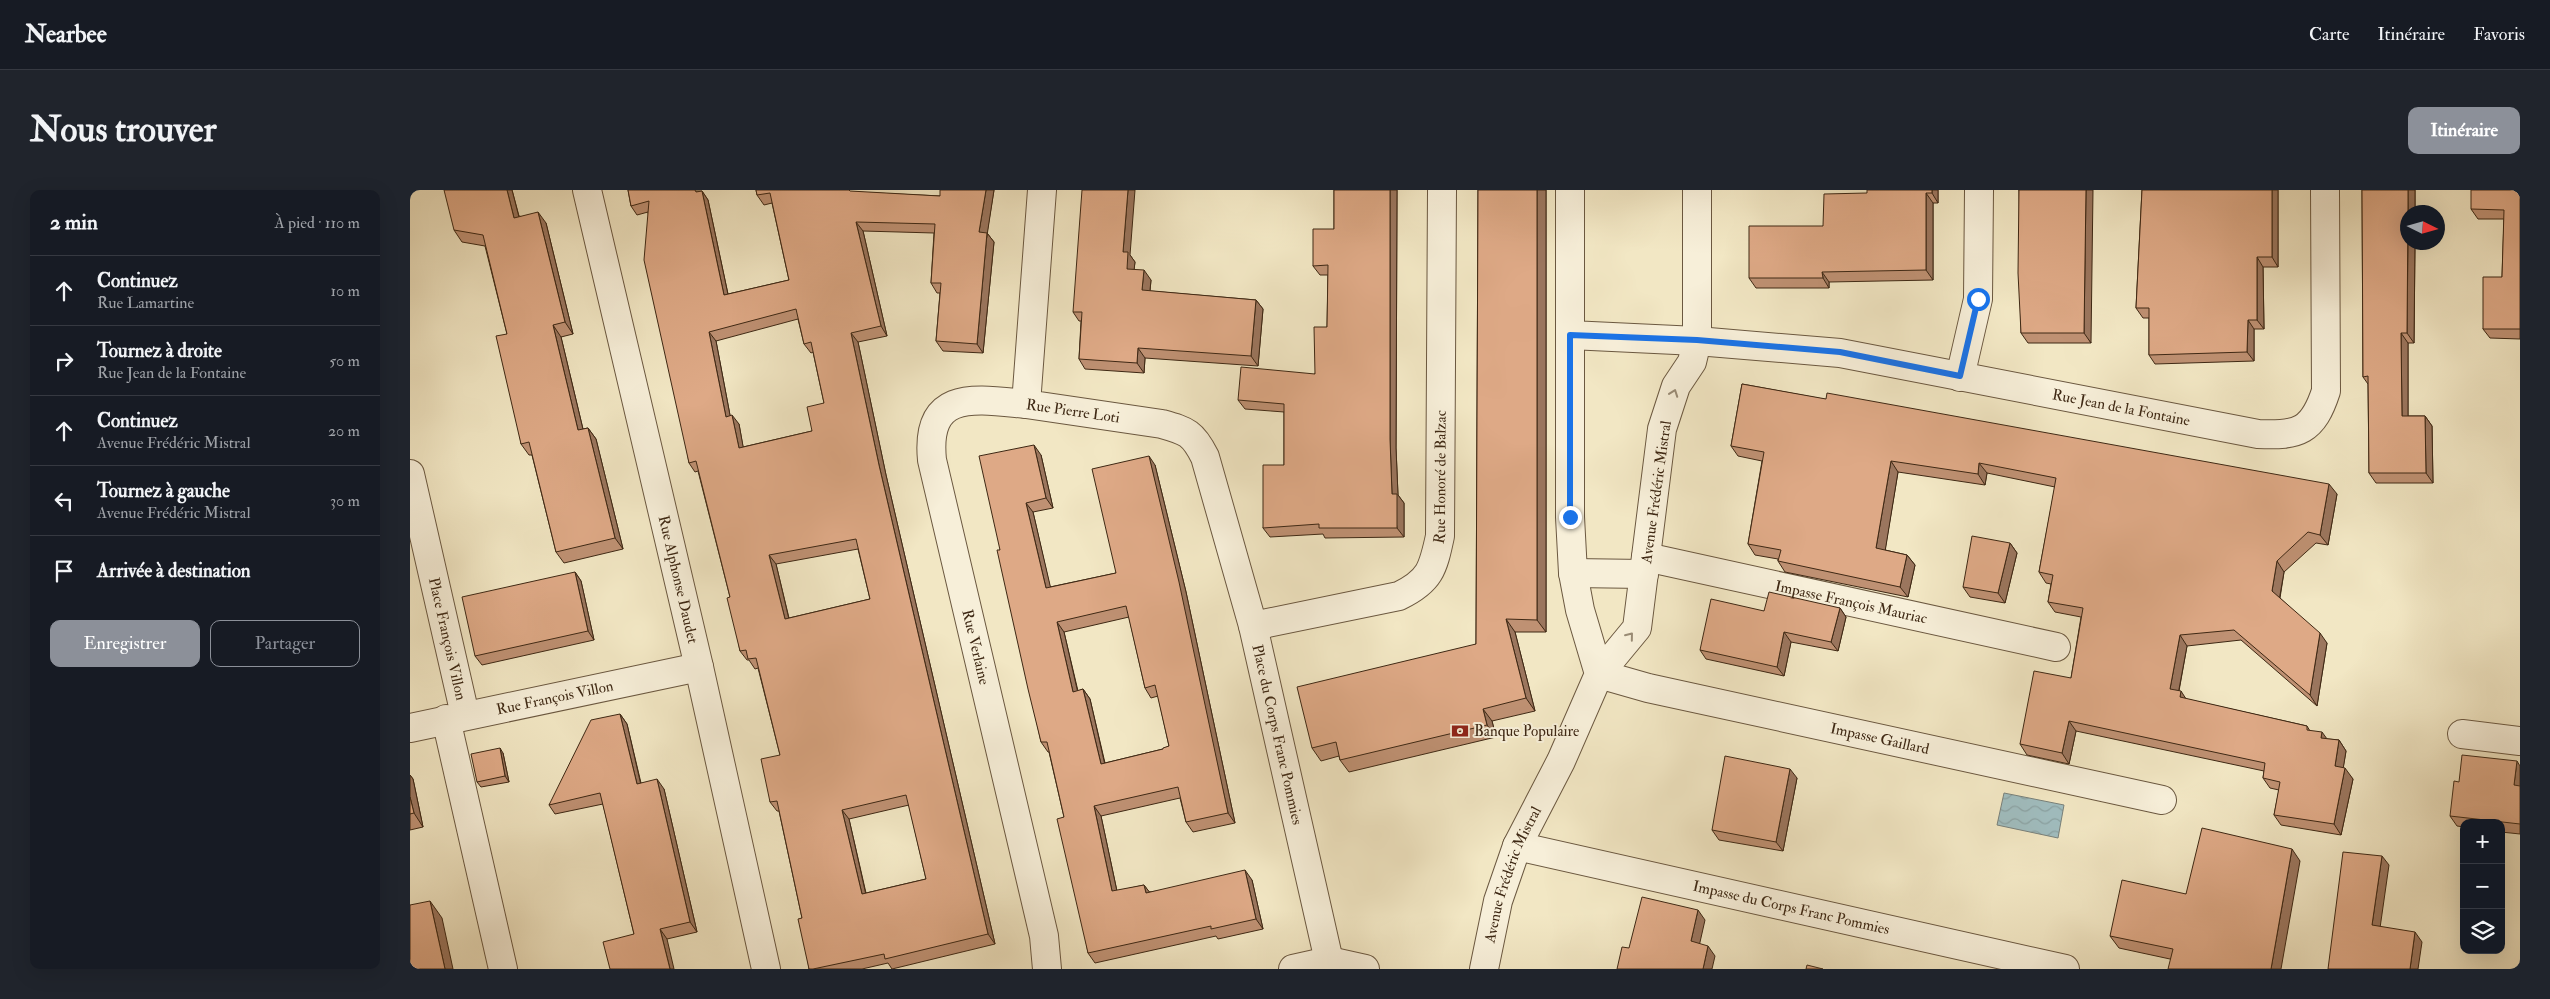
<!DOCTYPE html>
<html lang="fr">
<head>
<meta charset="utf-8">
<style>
  body { margin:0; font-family:"IM FELL Double Pica",serif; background:#20242c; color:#f1f3f6 }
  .controls { position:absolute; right:15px; bottom:15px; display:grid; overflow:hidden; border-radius:10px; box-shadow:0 5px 20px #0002 }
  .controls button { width:45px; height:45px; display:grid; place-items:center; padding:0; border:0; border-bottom:1px solid #363941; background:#171b24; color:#f1f3f6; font:25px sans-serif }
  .compass { position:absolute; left:1990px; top:15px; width:45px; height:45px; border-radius:50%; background:#171b24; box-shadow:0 5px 20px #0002; rotate:95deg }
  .stop { position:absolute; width:15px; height:15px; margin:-11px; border:4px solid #1a73e8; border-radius:50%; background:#fff }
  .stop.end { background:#1a73e8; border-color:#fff; box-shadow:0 1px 5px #0008 }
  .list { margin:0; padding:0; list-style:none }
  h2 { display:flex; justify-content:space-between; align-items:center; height:65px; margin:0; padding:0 20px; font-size:21px }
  h2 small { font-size:16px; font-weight:400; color:#9ea1a6 }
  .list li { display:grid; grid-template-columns:32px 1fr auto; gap:15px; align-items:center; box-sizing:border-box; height:70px; padding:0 20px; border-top:1px solid #363941 }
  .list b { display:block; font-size:19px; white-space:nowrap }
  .list p { margin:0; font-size:16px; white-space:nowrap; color:#9ea1a6 }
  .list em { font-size:16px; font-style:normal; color:#9ea1a6 }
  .actions { display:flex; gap:10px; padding:15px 20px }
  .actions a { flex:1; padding:11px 0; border:1px solid #8c9099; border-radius:10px; text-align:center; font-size:18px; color:#8c9099 }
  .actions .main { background:#8c9099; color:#fff }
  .icon { flex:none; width:28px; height:28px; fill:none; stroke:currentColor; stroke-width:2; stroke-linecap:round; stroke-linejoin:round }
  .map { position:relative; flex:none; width:2110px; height:779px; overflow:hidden; border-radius:10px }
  header { display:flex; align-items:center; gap:30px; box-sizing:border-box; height:70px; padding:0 25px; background:#171b24; border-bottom:1px solid #363941 }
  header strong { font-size:24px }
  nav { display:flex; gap:28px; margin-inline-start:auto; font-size:18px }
  .intro { display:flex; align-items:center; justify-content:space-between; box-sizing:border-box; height:120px; padding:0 30px }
  h1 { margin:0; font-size:35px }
  .button { padding:12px 22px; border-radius:10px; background:#8c9099; color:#fff; font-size:18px; font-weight:700 }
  main { display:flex; gap:30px; padding:0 30px }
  aside { flex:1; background:#171b24; border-radius:10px; box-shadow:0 5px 20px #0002 }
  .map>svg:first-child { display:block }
</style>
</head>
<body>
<header>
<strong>Nearbee</strong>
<nav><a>Carte</a><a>Itinéraire</a><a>Favoris</a></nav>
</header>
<div class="intro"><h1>Nous trouver</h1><a class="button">Itinéraire</a></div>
<main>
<aside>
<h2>2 min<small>À pied · 110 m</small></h2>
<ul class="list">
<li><svg class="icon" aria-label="ahead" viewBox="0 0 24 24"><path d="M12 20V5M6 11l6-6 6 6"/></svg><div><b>Continuez</b><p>Rue Lamartine</p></div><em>10 m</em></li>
<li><svg class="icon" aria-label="right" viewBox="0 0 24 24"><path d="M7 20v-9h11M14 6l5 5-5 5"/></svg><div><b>Tournez à droite</b><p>Rue Jean de la Fontaine</p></div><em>50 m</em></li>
<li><svg class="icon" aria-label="ahead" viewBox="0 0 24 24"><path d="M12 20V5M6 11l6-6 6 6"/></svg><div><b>Continuez</b><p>Avenue Frédéric Mistral</p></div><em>20 m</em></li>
<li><svg class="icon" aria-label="left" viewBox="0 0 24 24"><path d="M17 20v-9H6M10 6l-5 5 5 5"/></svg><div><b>Tournez à gauche</b><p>Avenue Frédéric Mistral</p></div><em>30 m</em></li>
<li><svg class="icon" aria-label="arrive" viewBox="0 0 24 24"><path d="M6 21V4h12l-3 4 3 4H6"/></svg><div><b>Arrivée à destination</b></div></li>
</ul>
<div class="actions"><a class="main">Enregistrer</a><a>Partager</a></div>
</aside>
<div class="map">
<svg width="2110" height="779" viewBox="0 0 2110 779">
  <defs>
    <pattern id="water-waves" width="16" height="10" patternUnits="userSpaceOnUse" patternTransform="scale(1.25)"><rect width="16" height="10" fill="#a0bdbf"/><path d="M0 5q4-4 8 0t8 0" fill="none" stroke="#8ba2a3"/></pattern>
  </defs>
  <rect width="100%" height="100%" fill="#f2e7c4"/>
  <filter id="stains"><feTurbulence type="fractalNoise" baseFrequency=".004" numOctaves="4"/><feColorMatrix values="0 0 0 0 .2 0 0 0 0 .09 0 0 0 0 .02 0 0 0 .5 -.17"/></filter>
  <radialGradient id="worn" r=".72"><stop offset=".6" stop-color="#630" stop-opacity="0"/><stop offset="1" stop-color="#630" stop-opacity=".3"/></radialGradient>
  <path fill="url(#water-waves)" stroke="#79817b" d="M1594,603L1654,615L1648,648L1587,635Z"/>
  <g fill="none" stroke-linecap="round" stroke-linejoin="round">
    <g stroke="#6b5840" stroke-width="30">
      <g id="minor">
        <path id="s1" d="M177,0L289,477L356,779"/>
        <path id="s2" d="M632,0L616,214L752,234C777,241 783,243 795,267L843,436L919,771"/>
        <path id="s3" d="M1160,0V145L1287,151L1430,163L1848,244C1889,246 1903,241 1916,201L1915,0"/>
        <path id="s4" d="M1287,0V151L1282,172L1266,196L1252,239L1227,438L1189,484L1238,498L1752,610"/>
        <path d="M1550,187L1568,109L1569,0"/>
        <path id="s5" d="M616,214C565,209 515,199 522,270L634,746L637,779"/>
        <path id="s6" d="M0,284L55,525"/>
        <path id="s7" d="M1236,367L1646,457"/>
        <path d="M1163,383L1234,384"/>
        <path id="s8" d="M843,436L989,406C1020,391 1023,379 1030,346L1032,0"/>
        <path d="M36,529L93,779"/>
        <path id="s9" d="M0,538L289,477"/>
        <path d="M2052,544L2110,551"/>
        <path id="s10" d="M1107,656L1655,779"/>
        <path d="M883,779L919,771L955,779"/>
        <path id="s11" d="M1074,779L1088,711L1107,656L1151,571L1189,484L1170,420L1163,383L1160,327V145"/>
      </g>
    </g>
    <use href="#minor" stroke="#f7efd9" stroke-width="28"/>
  </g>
  <path fill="#bf9173" stroke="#3e2814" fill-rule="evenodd" d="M102,0L109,26L136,33L163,144L151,147L173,239L178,238L186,249L213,359L154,373L146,362L122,265H119L111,254L97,144L75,56L52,52L44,40Z
    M218,0L292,1L298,10L318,104L379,90L362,13L354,15L347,5L346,0L444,2L530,6L584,0L577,43L584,52L573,163L533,161L526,151L530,103H527L521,93L524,43L453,41L477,146L448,152L476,285L585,754L482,779L478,773L452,779H399L392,728L369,621H367L360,612L370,565L348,478L345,479L339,470H337L330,461L320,407L288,281L285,282L279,273L238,22L227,25L221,16ZM388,129L394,154L401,163L403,162L414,213L402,241L333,257L329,234L320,225L306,151ZM448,359L460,409L379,428L366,374ZM499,615L516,689L456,703L439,629Z
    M924,0H987L986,258L988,305L994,313V347L915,348L913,344L860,347L853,338L874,275V222L835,219L828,210L905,184L917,137L918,85H910L903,76L924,39Z
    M1068,0H1136V442H1105L1125,521L1082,531L1086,547L939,582L930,570L929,566L911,571L902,558L1066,454Z
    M1528,0V13H1523V90L1419,92V98H1346L1339,88L1413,36L1457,3Z
    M1609,0L1681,153H1618L1611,143Z
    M1732,0H1868V77H1853L1854,139H1844V171L1745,174L1739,165V128H1733L1726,118Z
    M1952,0H2005V22L1998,52H2005L2004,153H1998V226H2015L2022,236L2023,293H1966L1959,283L1958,194L1953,187Z
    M2110,0V149L2080,148L2073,139L2092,87L2094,29H2068L2061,19Z
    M720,65L725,72L724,79L741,90L740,101L846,110L853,119L848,176L735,168L734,183L675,179L669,169L671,131H669L663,122Z
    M1332,194L1927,304L1918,355L1906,353L1874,382L1870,408L1917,453L1907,516L1831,450L1777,456L1769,501L1776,509L1897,536L1900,541L1917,549L1929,550L1936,561L1933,578L1943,589L1931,645L1871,635L1864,625L1869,600L1860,598L1853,588L1854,581L1666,541L1659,574L1617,565L1610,554L1661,488L1671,427L1645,422L1638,412L1641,394L1636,393L1629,382L1645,297L1577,283L1575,295L1488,282L1475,360L1497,365L1505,375L1498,407L1375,382L1368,371V369L1345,365L1338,354L1352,271L1328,266L1321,256Z
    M631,265L643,318L623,322L640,397L706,383L745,275L776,402L825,633L783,642L776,632L770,608L691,626L707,701L734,695L739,702L842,690L853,739L808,749L806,746L685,773L678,763L654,627L639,562H638L631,552L590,360ZM719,427L735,498L741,508L748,506L759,556L753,559L695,573L680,509L673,499L668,501L654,442Z
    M1600,353L1607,363L1595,413L1560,407L1553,397Z
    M165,382L171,391L184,450L72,475L65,466Z
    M1430,418L1436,427L1428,461L1381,452L1374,486L1296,469L1290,460L1354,421Z
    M210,524L217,534L231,593L254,599L287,742L257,749L224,744L193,614L145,624L139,615Z
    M93,563L99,592L71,597L67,592Z
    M2110,576V644L2091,642V633H2054V637L2047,636L2040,626Z
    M0,585L3,589L13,637L0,640Z
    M1387,588L1373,661L1309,650L1302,640Z
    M1890,671L1760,769L1709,758L1700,746L1776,704Z"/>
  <path fill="#9b765e" stroke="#3e2814" d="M97,0H102L112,39L104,28Z
    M576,0H584L576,52L569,42Z
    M718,0H725L720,65L725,72L723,89L717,79L713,62Z
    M980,0H987L986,258L988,305L994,313V347L987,338L982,304L980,249Z
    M1127,0H1136V442L1127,430Z
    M1522,0H1528V13L1522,3Z
    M1676,0H1683L1681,153L1674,143Z
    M1862,0H1868V77L1862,67Z
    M1998,0H2005V22H1998Z
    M292,1L298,10L320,114L314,105Z
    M1516,3L1523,13V90L1516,80Z
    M128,22L136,33L163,144L155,132Z
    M446,32L453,41L477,146L471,136Z
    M577,43L584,52L573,163L567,154Z
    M1998,52H2005L2004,153L1997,143Z
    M1847,67L1853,77L1854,139L1847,130Z
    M734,80L741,90L739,110L732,100Z
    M1412,82L1419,92V98L1413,88Z
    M846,110L853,119L848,176L841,166Z
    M1838,130L1844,139V171L1837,162Z
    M143,135L151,147L176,252L168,240Z
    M299,142L306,151L322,236L316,227Z
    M441,143L448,152L476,285L585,754L578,744L469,275Z
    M1991,143L1998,153V236L1992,226Z
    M728,158L735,168L734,183L727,173Z
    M322,225L329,234L335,267L329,258Z
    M2015,226L2022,236L2023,293L2016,283Z
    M178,238L186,249L213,359L205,348Z
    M624,255L631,265L643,318L636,308Z
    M739,266L745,275L776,402L825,633L818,623Z
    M1481,271L1488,282L1474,368L1466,358Z
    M1569,273L1577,283L1575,295L1568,284Z
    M1919,294L1927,304L1918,355L1910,345Z
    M616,313L623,322L643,408L636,398Z
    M1600,353L1607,363L1595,413L1588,403Z
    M359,365L366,374L381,438L375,429Z
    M1497,365L1505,375L1498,407L1490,397Z
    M1867,371L1874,382L1869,411L1862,401Z
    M165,382L171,391L184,450L178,441Z
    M1430,418L1436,427L1428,461L1421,452Z
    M1096,429L1105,442L1125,521L1116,508Z
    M647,432L654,442L670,512L663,502Z
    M1374,442L1381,452L1374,486L1367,477Z
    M1910,443L1917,453L1907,516L1900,505Z
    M1770,445L1777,456L1767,510L1760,499Z
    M673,499L680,509L697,584L691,574Z
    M1771,501L1778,512L1770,507Z
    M1073,519L1082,531L1086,547L1077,535Z
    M210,524L217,534L233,604L227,594Z
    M1659,531L1666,541L1659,574L1652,563Z
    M1912,542L1920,553L1911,548Z
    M1929,550L1936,561L1932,586L1925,576Z
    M90,558L93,563L99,592L95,586Z
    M2107,571L2110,576V604L2104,595Z
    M1935,578L1943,589L1931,645L1924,634Z
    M1380,579L1387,588L1373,661L1366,652Z
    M0,585L3,589L13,637L4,623L0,607Z
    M247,589L254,599L287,742L280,732Z
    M684,616L691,626L709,711L702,701Z
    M432,620L439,629L458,714L452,704Z
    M1882,659L1890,671L1871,779H1861Z
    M1972,666L1979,675L1969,745L1962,735Z
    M835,680L842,690L853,739L846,729Z
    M734,695L741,704L736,703Z
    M20,711L32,728L43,779H35Z
    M1288,720L1295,730L1288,761L1281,751Z
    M250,739L257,749L264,779H260Z
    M2005,742L2012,752L2008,779H2000Z
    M1298,756L1305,766L1302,779H1293Z"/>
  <path fill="#dea986" stroke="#3e2814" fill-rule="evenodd" d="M34,0H97L104,28L128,22L155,132L143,135L168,240L178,238L205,348L146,362L119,252L111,254L86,146L97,144L73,45L44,40Z
    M218,0H285L286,2L292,1L314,105L379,90L360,3L347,5L346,0H439L440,1L530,6V0H576L569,42L577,43L567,154L526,151L531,93H521L525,34L446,32L471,136L441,143L469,275L578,744L475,769L474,764L403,779H399L388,729L392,728L367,611L360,612L351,569L370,565L346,468L338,469L336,460L330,461L317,408L320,407L286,271L279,273L234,70L239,11L221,16ZM386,119L394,154L401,152L414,213L397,217L402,241L329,258L322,225L316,227L299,142ZM446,349L460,409L375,429L359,365ZM496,605L516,689L452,704L432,620Z
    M672,0H718L713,62H718L717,79L734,80L732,100L846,110L841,166L728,158L727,173L669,169L672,122H663Z
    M924,0H980V249L982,304H987V338H909V334L853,338V275H874V214L828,210L831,177L905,184L904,137H917L918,75L903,76V39H924Z
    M1068,0H1127V430L1096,429L1116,508L1073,519L1077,535L930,570L926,552L902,558L887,497L1066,454Z
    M1457,0H1522V3H1516V80L1412,82L1413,88H1339V36H1413L1414,4L1457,3Z
    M1609,0H1676L1674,143H1611L1608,83Z
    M1732,0H1862V67H1847V130H1838L1837,162L1739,165V118H1726Z
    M1952,0H1998V22L1997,143H1991L1992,226H2015L2016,283H1959L1958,186L1953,187Z
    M2061,0H2110V139H2073V87H2092L2094,20L2061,19Z
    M1332,194L1416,209L1417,203L1919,294L1910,345L1898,342L1867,371L1862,401L1910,443L1900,505L1824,440L1770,445L1760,499L1771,501L1770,507L1897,536V540L1912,542L1911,548L1929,550L1925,576L1935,578L1924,634L1864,625L1870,592L1853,588L1855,573L1659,531L1652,563L1610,554L1624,481L1661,488L1673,418L1638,412L1643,385L1629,382L1646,288L1569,273L1568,284L1481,271L1466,358L1497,365L1490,397L1368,371L1371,360L1338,354L1354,262L1321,256Z
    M624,255L636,308L616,313L636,398L706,383L682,279L739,266L769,392L818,623L776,632L768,597L684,616L702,701L734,695L736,703L835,680L846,729L801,739V736L678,763L647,629L654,627L637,552H631L618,499L587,360H590L569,266ZM716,416L735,498L745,495L759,556L753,558V559L691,574L673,499L663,502L647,432Z
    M1562,346L1600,353L1588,403L1553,397Z
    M165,382L178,441L65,466L52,407Z
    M1359,402L1430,418L1421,452L1374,442L1367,477L1290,460L1301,409L1354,421Z
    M210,524L227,594L247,589L280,732L250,739L260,779H200L193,752L224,744L190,603L139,615L181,530Z
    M90,558L95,586L67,592L61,564Z
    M2052,565L2107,571L2104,595L2110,596V634L2040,626L2044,591L2049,592Z
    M1315,566L1380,579L1366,652L1302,640Z
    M0,607L4,623L0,624Z
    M1792,638L1882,659L1861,779H1758L1763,759L1700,746L1712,690L1776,704Z
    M1933,662L1972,666L1962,735L2005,742L2000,779H1918Z
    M1232,707L1288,720L1281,751L1298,756L1293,779H1207L1212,757L1219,758Z
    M20,711L35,779H0V715Z
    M1397,775L1413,779H1396Z"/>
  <defs><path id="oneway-chevron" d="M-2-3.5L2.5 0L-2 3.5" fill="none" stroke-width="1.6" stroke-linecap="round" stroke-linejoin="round" transform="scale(1.25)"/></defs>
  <g stroke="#9a8c76">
    <use href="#oneway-chevron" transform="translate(1264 203) rotate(-70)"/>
    <use href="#oneway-chevron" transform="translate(1220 446) rotate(-51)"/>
  </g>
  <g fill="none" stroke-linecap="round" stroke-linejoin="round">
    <path stroke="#1a73e8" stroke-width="6" d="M1160,327V145L1287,150L1430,162L1550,186L1568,109"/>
  </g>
  <defs>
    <g id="bank-bare" transform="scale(1.35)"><path d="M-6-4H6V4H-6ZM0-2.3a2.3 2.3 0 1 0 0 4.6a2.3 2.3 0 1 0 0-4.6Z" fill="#8f2418" stroke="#f7efd9" stroke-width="2.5" paint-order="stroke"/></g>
  </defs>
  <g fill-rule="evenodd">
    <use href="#bank-bare" x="1050" y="541"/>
  </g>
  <g text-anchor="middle" stroke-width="4" stroke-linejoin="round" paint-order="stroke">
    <g font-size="15" fill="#3e2814" stroke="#f7efd9">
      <text dy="5" stroke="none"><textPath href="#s2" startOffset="262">Rue Pierre Loti</textPath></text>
      <text dy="5" stroke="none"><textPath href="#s3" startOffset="702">Rue Jean de la Fontaine</textPath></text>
      <text dy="5" stroke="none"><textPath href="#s8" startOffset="285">Rue Honoré de Balzac</textPath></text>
      <text transform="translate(1246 302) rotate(-82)" y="5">Avenue Frédéric Mistral</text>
      <text dy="5" stroke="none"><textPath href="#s1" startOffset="400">Rue Alphonse Daudet</textPath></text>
      <text dy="5" stroke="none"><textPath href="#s7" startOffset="210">Impasse François Mauriac</textPath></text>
      <text dy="5" stroke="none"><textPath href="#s6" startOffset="169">Place François Villon</textPath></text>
      <text dy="5" stroke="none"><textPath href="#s5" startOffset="329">Rue Verlaine</textPath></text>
      <text dy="5" stroke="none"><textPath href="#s9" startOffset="148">Rue François Villon</textPath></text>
      <text dy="5" stroke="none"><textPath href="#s2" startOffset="696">Place du Corps Franc Pommies</textPath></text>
      <text dy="5" stroke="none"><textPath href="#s4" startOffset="795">Impasse Gaillard</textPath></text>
      <text dy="5" stroke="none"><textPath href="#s11" startOffset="99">Avenue Frédéric Mistral</textPath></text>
      <text dy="5" stroke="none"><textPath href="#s10" startOffset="281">Impasse du Corps Franc Pommies</textPath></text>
    </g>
    <g font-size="15" fill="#3e2814" stroke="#f7efd9" text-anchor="start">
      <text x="1064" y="546">Banque Populaire</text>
    </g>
  </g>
  <rect width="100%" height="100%" filter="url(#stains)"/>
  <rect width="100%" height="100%" fill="url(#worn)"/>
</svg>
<div class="controls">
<button>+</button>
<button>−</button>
<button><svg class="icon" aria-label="layers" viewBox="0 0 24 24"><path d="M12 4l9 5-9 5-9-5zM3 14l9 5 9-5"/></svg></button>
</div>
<svg class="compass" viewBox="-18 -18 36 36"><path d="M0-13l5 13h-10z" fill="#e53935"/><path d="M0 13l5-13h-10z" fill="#9ea1a6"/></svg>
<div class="stop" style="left:1568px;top:109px"></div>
<div class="stop end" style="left:1160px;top:327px"></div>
</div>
</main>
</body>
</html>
